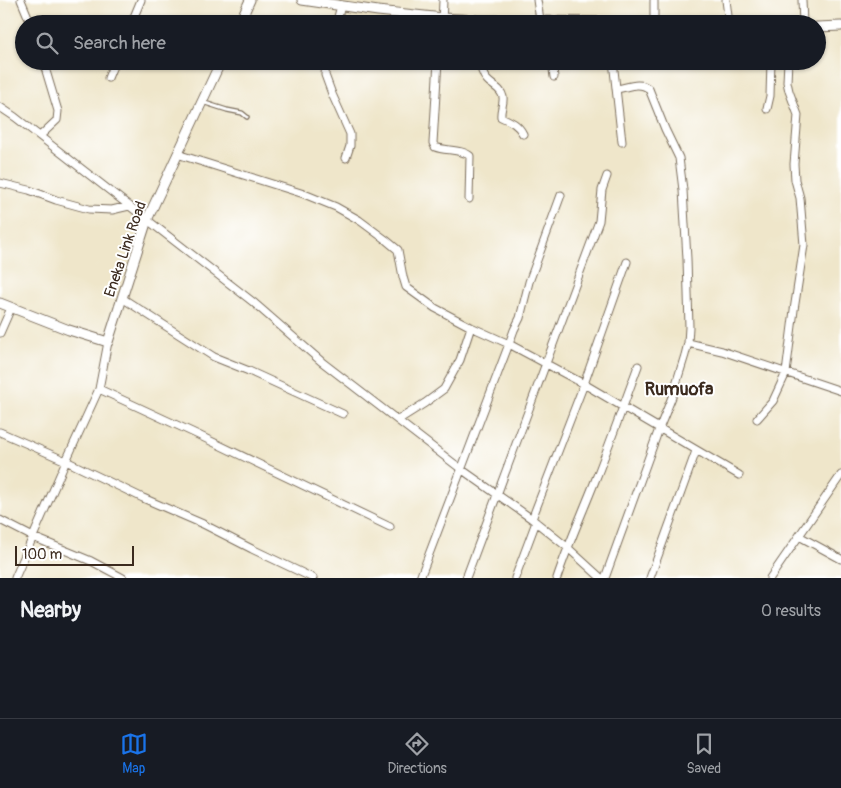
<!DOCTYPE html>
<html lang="en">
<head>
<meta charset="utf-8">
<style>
  body { margin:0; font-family:Pangolin,sans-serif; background:#242831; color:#f1f3f6 }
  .scale { position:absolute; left:15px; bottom:12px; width:119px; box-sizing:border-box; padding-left:5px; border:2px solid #3b2a1e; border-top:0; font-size:14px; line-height:18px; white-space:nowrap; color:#3b2a1e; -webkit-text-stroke:4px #fff; paint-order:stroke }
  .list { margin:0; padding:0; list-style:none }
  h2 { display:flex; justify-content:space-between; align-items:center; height:65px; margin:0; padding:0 20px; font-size:21px }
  h2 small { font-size:16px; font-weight:400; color:#9ea1a6 }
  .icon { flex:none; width:28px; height:28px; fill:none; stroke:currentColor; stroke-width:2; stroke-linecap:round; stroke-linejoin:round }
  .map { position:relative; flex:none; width:841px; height:578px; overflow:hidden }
  .search { position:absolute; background:#171b24; box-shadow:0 1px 4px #0004; left:15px; right:15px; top:15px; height:55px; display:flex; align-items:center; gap:12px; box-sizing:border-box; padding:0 18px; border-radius:28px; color:#9ea1a6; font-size:19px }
  .sheet { height:140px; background:#171b24 }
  nav { display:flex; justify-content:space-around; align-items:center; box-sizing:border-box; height:70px; border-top:1px solid #363941; background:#171b24; font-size:14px; color:#9ea1a6 }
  nav a { display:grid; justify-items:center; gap:2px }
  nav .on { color:#1a73e8 }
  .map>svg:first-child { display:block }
</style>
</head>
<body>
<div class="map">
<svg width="841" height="578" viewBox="0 0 841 578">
  <rect width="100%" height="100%" fill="#fff"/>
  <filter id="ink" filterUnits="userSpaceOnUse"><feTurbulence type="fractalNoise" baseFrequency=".02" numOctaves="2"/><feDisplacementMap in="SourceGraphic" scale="10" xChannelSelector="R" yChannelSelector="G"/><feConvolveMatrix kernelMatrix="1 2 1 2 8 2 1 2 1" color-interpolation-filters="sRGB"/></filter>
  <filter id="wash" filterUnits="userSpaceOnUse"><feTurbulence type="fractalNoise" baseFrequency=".0096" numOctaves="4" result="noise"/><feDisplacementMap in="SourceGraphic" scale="20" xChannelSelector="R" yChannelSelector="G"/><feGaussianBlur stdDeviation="1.12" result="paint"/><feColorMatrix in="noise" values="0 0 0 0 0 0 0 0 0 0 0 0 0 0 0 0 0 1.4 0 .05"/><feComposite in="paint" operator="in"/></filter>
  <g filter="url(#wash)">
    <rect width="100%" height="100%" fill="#efe6ca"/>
  </g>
  <g filter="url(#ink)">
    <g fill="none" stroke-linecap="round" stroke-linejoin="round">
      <g stroke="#7a6c5a" stroke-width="5.5">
        <path id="service" d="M202,102L227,110L242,113L247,117"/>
      </g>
      <g stroke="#7a6c5a" stroke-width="9">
        <path id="minor" d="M21,0L31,24
          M537,0L540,20
          M726,0L729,24
          M802,0L803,24
          M131,24L141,0
          M336,24L341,6
          M442,24L443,0
          M654,24V0
          M326,61L325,75L332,94L350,134V146L346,158
          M438,61L433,143L435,147C445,151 462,149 470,156L469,199
          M480,61C481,68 482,75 487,80C492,86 501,88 503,97C504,104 500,110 501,117C510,121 518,124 523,134
          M552,61L554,77
          M613,61L622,142
          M108,78L115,61
          M0,107L15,117L253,302L322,362L461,469L532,519L567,547L601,578
          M767,109L770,96L771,61
          M40,136L57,120L58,111L43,61
          M177,154L304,194L336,207L359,220L386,240L398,250L403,277L406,287L435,308L471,327L509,344L584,384L739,475
          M0,183L29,190L56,200L89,209L112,210L129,206
          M122,298L214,357L249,371L343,414
          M0,333L11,308
          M688,343L722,351L841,391
          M99,389L192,432L390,527
          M757,419L773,401L786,373L794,310L804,245L800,198L795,180L794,164L798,115L789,91L787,82L788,61
          M398,420L425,403L444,389L460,360L471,327
          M0,432L66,461L143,498L203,524L252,549L313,578
          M532,519L584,384L627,262
          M0,520L33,537L91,561L123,578
          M799,536L841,559
          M15,578L66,461L99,389L108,342
          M420,578L509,344L514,330L520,318L529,282L561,195
          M466,578L599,221L602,190L607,176
          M515,578L536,522
          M557,578C568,545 582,514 595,481C610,443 624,404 638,366
          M605,578L659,429L672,397L685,355L688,343L689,327L687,259L683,190L679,158L665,129L649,89C640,81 628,87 617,89
          M650,578L696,451
          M770,578L841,475"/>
      </g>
      <g stroke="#7a6c5a" stroke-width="11">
        <path id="tertiary" d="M302,0L378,11L443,18L477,20L609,22L642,24
          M239,24L250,0
          M817,27L841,26
          M0,303L69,330L108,342L147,220L221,61"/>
      </g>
      <use href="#service" stroke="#fff" stroke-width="3"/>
      <use href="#minor" stroke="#fff" stroke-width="7"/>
      <use href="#tertiary" stroke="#fff" stroke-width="9"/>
    </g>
  </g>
  <g text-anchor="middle" stroke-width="4" stroke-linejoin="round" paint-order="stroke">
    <g font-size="15" fill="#3b2a1e" stroke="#fff">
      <text transform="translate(125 249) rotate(-71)" y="5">Eneka Link Road</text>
    </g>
    <g font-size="18" font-weight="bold" fill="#3b2a1e" stroke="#fff">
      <text x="679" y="395">Rumuofa</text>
    </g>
  </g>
</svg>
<div class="scale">100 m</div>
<div class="search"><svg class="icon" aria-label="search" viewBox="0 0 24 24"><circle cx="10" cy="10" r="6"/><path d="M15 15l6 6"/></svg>Search here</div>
</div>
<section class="sheet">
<h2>Nearby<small>0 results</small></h2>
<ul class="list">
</ul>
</section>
<nav>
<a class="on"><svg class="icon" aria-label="map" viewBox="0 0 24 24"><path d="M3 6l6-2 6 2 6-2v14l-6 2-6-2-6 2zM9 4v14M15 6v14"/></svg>Map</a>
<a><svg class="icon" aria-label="directions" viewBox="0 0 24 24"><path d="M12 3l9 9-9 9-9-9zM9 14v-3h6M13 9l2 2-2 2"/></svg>Directions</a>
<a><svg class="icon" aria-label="saved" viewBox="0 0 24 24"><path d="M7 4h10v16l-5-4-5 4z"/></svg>Saved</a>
</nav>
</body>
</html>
